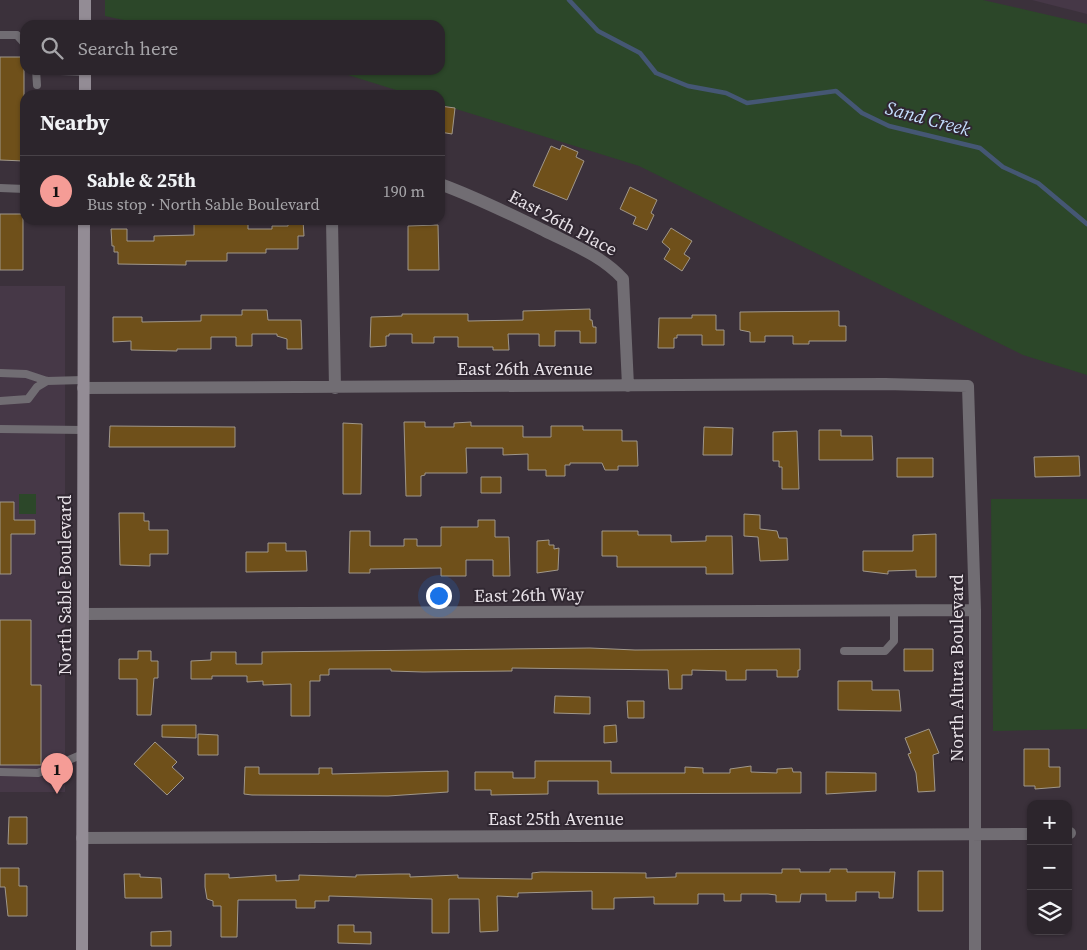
<!DOCTYPE html>
<html lang="en">
<head>
<meta charset="utf-8">
<style>
  body { margin:0; font-family:"Source Serif 4",serif; background:#342d34; color:#f1f3f6 }
  .controls { position:absolute; right:15px; bottom:15px; display:grid; overflow:hidden; border-radius:10px; box-shadow:0 1px 4px #0004 }
  .controls button { width:45px; height:45px; display:grid; place-items:center; padding:0; border:0; border-bottom:1px solid #484248; background:#2c252c; color:#f1f3f6; font:25px sans-serif }
  .you { position:absolute; left:438px; top:595px; width:18px; height:18px; margin:-12px; border:4px solid #fff; border-radius:50%; background:#1a73e8; box-shadow:0 0 0 8px #1a73e833 }
  .badge { display:grid; place-items:center; width:32px; height:32px; border-radius:50%; background:#f59c96; color:#111; font-size:16px; font-weight:700 }
  .pin { position:absolute; translate:-50% -41px; filter:drop-shadow(0 1px 2px #0008) }
  .pin::after { content:''; position:absolute; top:26px; width:18px; height:15px; background:inherit; clip-path:polygon(0 0,100% 0,50% 100%) }
  .list { margin:0; padding:0; list-style:none }
  h2 { display:flex; justify-content:space-between; align-items:center; height:65px; margin:0; padding:0 20px; font-size:21px }
  h2 small { font-size:16px; font-weight:400; color:#a6a5a9 }
  .list li { display:grid; grid-template-columns:32px 1fr auto; gap:15px; align-items:center; box-sizing:border-box; height:70px; padding:0 20px; border-top:1px solid #484248 }
  .list b { display:block; font-size:19px; white-space:nowrap }
  .list p { margin:0; font-size:16px; white-space:nowrap; color:#a6a5a9 }
  .list em { font-size:16px; font-style:normal; color:#a6a5a9 }
  .icon { flex:none; width:28px; height:28px; fill:none; stroke:currentColor; stroke-width:2; stroke-linecap:round; stroke-linejoin:round }
  .map { position:relative; flex:none; width:1087px; height:950px; overflow:hidden }
  .search { position:absolute; background:#2c252c; box-shadow:0 1px 4px #0004; left:20px; top:20px; width:425px; height:55px; display:flex; align-items:center; gap:12px; box-sizing:border-box; padding:0 18px; border-radius:15px; color:#a6a5a9; font-size:19px }
  .panel { position:absolute; background:#2c252c; box-shadow:0 1px 4px #0004; left:20px; top:90px; width:425px; height:135px; border-radius:15px }
  .map>svg:first-child { display:block }
</style>
</head>
<body>
<div class="map">
<svg width="1087" height="950" viewBox="0 0 1087 950">
  <rect width="100%" height="100%" fill="#3b313b"/>
  <path fill="#463847" d="M1032,0H1087V14Z
    M0,286H65V792H0Z"/>
  <path fill="#2c4729" d="M105,0H983L1087,24V375L1023,355L639,166L440,104V95H412L332,70H440V25H146L105,16Z
    M19,494H36V514H19Z
    M991,499H1087V729L993,731Z"/>
  <g fill="none" stroke-linecap="round" stroke-linejoin="round">
    <path stroke="#455774" stroke-width="4.5" d="M569,0L598,31L640,53L656,73L688,86L726,93L747,103L836,91L862,113L889,126L980,148L1003,167L1038,183L1087,224"/>
  </g>
  <path fill="#6f501a" stroke="#a0978a" d="M0,57H24V161L0,160Z
    M440,106L455,108L452,134L440,132Z
    M562,145L578,152L576,157L584,161L567,200L533,186L551,146L560,150Z
    M630,187L657,200L651,213L654,215L647,230L633,224L636,217L620,209Z
    M0,214H23V270H0Z
    M288,220H303L304,236H298V249H266V253H227V261H186V265L118,264V252H114V246H112L111,229H127V241H154V236L194,235V224L232,223V221H248V229H272V226H288Z
    M438,225L439,270H408V226Z
    M671,228L692,241L684,254L690,258L682,271L664,259L670,249L662,242Z
    M590,309V320H592L593,327H596V343H580V331H555V346H539V334H508L509,350H493V347H458V337H434V343H412V334H389V336H386V346L370,347L371,317L402,316V314H468V321L523,320V311Z
    M242,310H267L268,320H301L302,349H287V339L277,336V334H252V346H236V337H211V349H177V351L131,350V341L113,342V317H142V322L201,321V315H242Z
    M839,311V326H846V341H809V344H793V336H765V342H750V332L740,330V312Z
    M692,315H716V330H724V345H702V335H677V338H674V348H658L659,318H692Z
    M404,422H425V427H454V423L471,422V426H523V437H551V426H583V430H622V441H637L638,466H618V470H605L602,463H570V465H565V476H546V470H528V454L503,455V448H466L467,473H425V475L421,476V496H406Z
    M343,423L362,424L361,494H343Z
    M110,426L235,427V447H109Z
    M704,427L733,428L732,455H703Z
    M819,430H841V436H872L873,460H819Z
    M797,431L799,489H782V467H779V461H773V432Z
    M1079,456L1080,476L1035,477L1034,457Z
    M897,458H933V477H897Z
    M481,477H501V493H481Z
    M0,502H14V520H35V534H11V574H0Z
    M119,513H144V521H149V530H168V554H150V566L120,565Z
    M744,514L760,515V529L777,531L779,538H787L788,560L760,561L758,537L744,536Z
    M478,520H495V537H509L510,576H493V560H466V576H441V568L370,569V573H349L350,531H370V546H404V539H417V546H441V527H478Z
    M602,531H638V535H671V542L706,541V536H732L733,574H706V567H617V556H602Z
    M936,534V577H916V570L888,571V574L863,571V551H913V535Z
    M549,540V545H554V549L559,548L558,570L537,573V541Z
    M268,543H286V551H306L307,571L246,572V552H268Z
    M0,620H31V685H41V765H0Z
    M590,648L635,650L800,649V670H798V677H777V670H746V680H726V671L692,670V675H682V689H669L668,670L512,668V671L423,672L391,671V669H329V675H320V681H310V716H291V684L263,685V681L247,682V676H212V679H191V661L211,660V652H236V664H262V652Z
    M904,649H933V671H904Z
    M138,651H151V661H158V678H154L151,715H137V679H119V659H138Z
    M838,681H872V690H899L901,711L838,710Z
    M555,696L590,697V714L554,713Z
    M627,701H644V718H628Z
    M162,725H196V738L162,737Z
    M616,725L617,742L604,743V726Z
    M929,729L939,753L933,755L935,791L918,792L916,773L908,754L911,753L905,738Z
    M198,734L218,735V755H198Z
    M155,742L177,762L172,767L184,778L167,795L134,764Z
    M1024,749H1049V767H1060V787L1035,789V786H1024Z
    M535,761H611V773H685V767L703,768V773H730V769L751,766V772L777,773V769L792,768L793,772H801V793L598,794V781H548V794L491,795V790H475V772H513V778H535Z
    M245,767H259V774H319V768H332V774L448,771V792L388,796L252,795L244,794Z
    M826,772L876,773V791L826,794Z
    M9,817H27V844H8Z
    M0,868H19V886H27V916H8L5,887H0Z
    M782,869H800V872H830V869H847V872H895L893,898H879V892H856V901H826V894H801L800,902H776V895L768,894H741V901H724V894H698V904H654V897L614,898V909H592V891L518,893V897L497,896L498,931L480,932L479,899H449V933H432V899L329,896V901H315V908H296V900H238L237,937H221V906H213V901L207,899L205,887V874H229V878L276,875V881L299,880V875L356,877V875L398,874H410V877L458,875V878L532,879V873L541,872L646,873V878L676,877V873H782Z
    M918,871H943V911H918Z
    M124,874H140V877L161,878L162,898H125Z
    M338,925H354V932H371V944L338,943Z
    M171,931V946H151V932Z"/>
  <g fill="none" stroke-linecap="round" stroke-linejoin="round">
    <path stroke="#716d73" stroke-width="8" d="M0,35H17L25,44
      M36,70L85,72
      M36,70L37,85
      M0,188L25,189
      M0,373L26,374L47,381L83,380
      M0,401L28,399L37,387L47,381
      M0,429L83,430
      M844,651H885L894,641V610
      M0,772L38,773L83,754"/>
    <path stroke="#716d73" stroke-width="12" d="M440,184C476,197 510,214 545,231C573,245 602,256 623,279L628,386
      M332,220L335,388
      M83,388L885,384L968,386L975,610V950
      M83,614L975,610
      M1068,833H1070
      M82,838L1031,834"/>
    <path stroke="#938c95" stroke-width="12" d="M85,25V0
      M85,95V70
      M82,950L84,220"/>
  </g>
  <g text-anchor="middle" stroke-width="4" stroke-linejoin="round" paint-order="stroke">
    <g font-size="18" fill="#e7e1e7" stroke="#302731">
      <text transform="translate(563 223) rotate(28)" y="6">East 26th Place</text>
      <text x="525" y="375">East 26th Avenue</text>
      <text transform="translate(65 585) rotate(-90)" y="6">North Sable Boulevard</text>
      <text transform="translate(529 595) rotate(-1)" y="6">East 26th Way</text>
      <text transform="translate(957 668) rotate(-90)" y="6">North Altura Boulevard</text>
      <text x="556" y="825">East 25th Avenue</text>
    </g>
    <g font-size="19" font-style="italic" fill="#c4defe" stroke="#302731">
      <text transform="translate(928 118) rotate(15)" y="7">Sand Creek</text>
    </g>
  </g>
</svg>
<div class="controls">
<button>+</button>
<button>−</button>
<button><svg class="icon" aria-label="layers" viewBox="0 0 24 24"><path d="M12 4l9 5-9 5-9-5zM3 14l9 5 9-5"/></svg></button>
</div>
<div class="you"></div>
<div class="pin badge" style="left:57px;top:794px">1</div>
<div class="search"><svg class="icon" aria-label="search" viewBox="0 0 24 24"><circle cx="10" cy="10" r="6"/><path d="M15 15l6 6"/></svg>Search here</div>
<section class="panel">
<h2>Nearby<small></small></h2>
<ul class="list">
<li><span class="badge">1</span><div><b>Sable &amp; 25th</b><p>Bus stop · North Sable Boulevard</p></div><em>190 m</em></li>
</ul>
</section>
</div>
</body>
</html>
